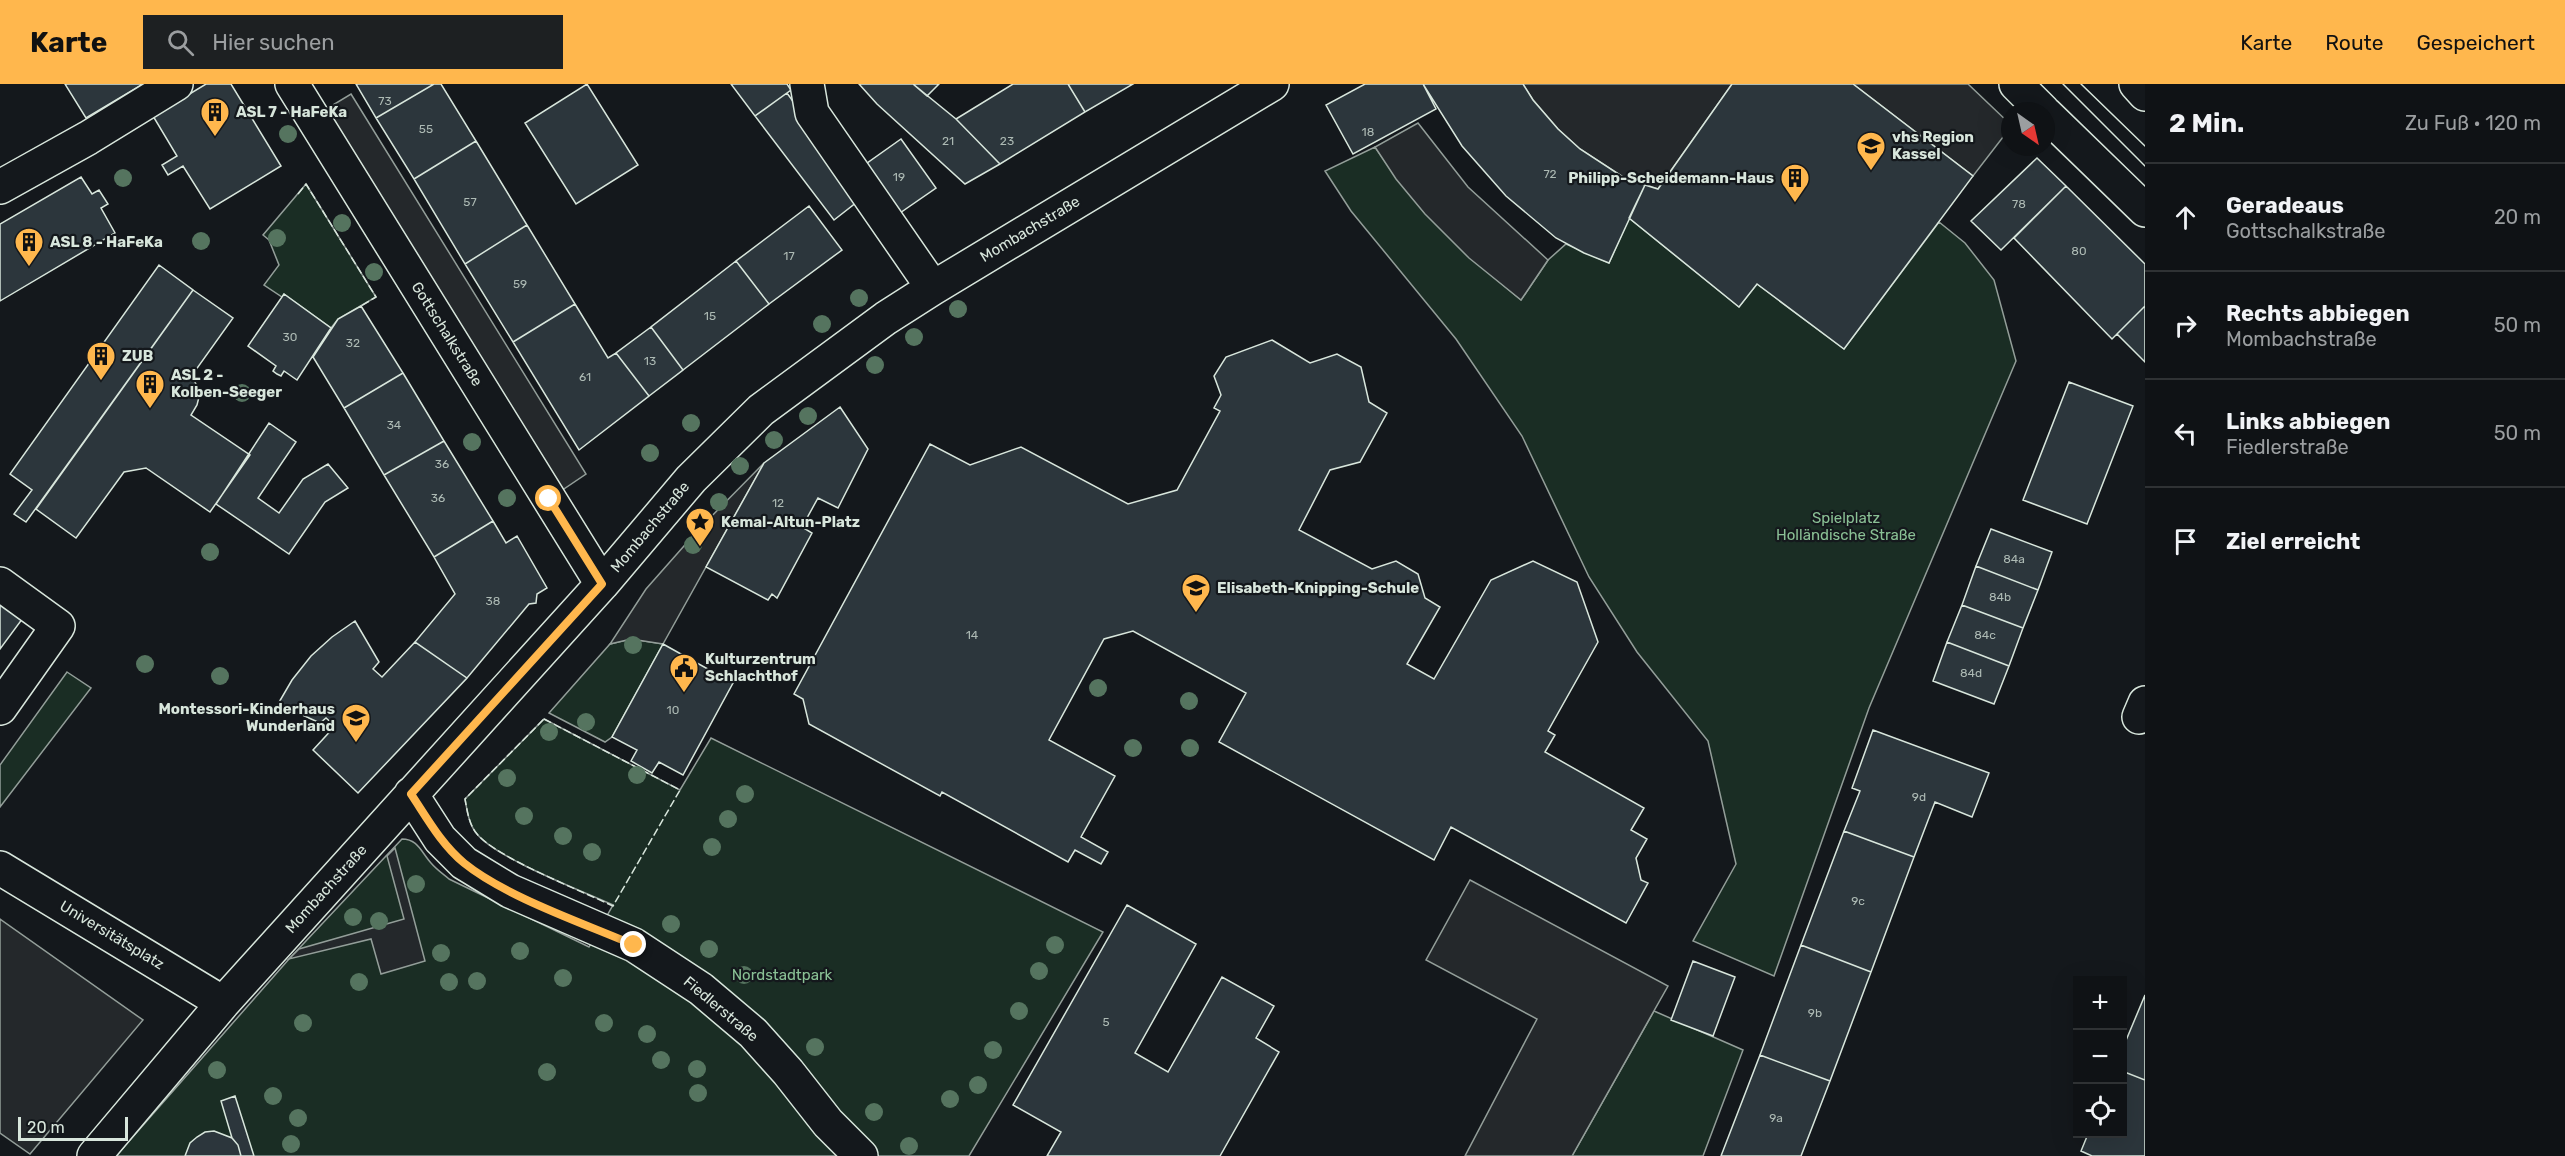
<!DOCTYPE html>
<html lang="de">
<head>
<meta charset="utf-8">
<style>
  body { margin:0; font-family:Rubik,sans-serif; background:#1d2022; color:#f1f3f6 }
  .controls { position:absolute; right:18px; bottom:18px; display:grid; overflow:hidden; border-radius:0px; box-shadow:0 6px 24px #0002 }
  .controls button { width:54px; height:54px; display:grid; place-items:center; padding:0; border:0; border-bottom:2px solid #2f3234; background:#0f1215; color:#f1f3f6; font:30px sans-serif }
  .compass { position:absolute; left:2001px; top:18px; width:54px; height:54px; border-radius:50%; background:#0f1215; box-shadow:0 6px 24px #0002; rotate:146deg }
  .scale { position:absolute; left:18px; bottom:15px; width:110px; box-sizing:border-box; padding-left:6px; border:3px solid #d8e6dc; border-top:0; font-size:16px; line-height:21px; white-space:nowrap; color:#d8e6dc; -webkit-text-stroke:4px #14181c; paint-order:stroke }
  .stop { position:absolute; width:18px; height:18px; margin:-14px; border:4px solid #ffb74d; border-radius:50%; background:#fff }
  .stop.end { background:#ffb74d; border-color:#fff; box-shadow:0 2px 6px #0008 }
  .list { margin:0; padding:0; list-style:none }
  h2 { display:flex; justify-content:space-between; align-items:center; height:78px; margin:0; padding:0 24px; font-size:26px }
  h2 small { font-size:20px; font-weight:400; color:#9b9ea0 }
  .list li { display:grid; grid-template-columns:39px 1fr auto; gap:18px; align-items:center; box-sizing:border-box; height:108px; padding:0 24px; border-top:2px solid #2f3234 }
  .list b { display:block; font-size:22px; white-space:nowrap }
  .list p { margin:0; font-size:20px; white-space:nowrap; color:#9b9ea0 }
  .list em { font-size:20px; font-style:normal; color:#9b9ea0 }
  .icon { flex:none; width:33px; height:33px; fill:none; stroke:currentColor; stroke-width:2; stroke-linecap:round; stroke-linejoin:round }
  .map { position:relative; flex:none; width:2145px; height:1072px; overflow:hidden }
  header { display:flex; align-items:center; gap:36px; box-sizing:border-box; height:84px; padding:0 30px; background:#ffb74d; color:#111 }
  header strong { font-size:28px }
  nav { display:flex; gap:33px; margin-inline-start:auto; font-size:21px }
  .search { width:420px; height:54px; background:#1d2022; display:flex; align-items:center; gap:15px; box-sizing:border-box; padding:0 21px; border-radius:0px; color:#9b9ea0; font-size:22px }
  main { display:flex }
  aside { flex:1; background:#0f1215 }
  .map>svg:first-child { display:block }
</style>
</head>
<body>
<header>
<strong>Karte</strong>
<div class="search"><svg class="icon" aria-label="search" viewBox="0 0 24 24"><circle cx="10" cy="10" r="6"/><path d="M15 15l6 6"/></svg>Hier suchen</div>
<nav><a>Karte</a><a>Route</a><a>Gespeichert</a></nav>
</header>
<main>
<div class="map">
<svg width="2145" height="1072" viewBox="0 0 2145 1072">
  <rect width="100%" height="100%" fill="#14181c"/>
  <path fill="#1a2d24" stroke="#939e99" stroke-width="1.5" d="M1375,63C1415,124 1465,170 1521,216L1548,176L1566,160L1609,179L1629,134L1739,223L1757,200L1844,265L1939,138L1965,159L1994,196L2016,277L1869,624L1774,892L1693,857L1736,780L1708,657L1637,568L1589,493L1522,352L1456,255L1351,127L1325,87Z
    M306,100L376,213L338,235L331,244L284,210L282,213L264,201L279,181L269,156L263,151Z
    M631,555L663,560L612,653L605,658L549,629L610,560Z
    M67,588L91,604L0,723V681Z
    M544,635L680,706L711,654L1103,848L969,1072H116L289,875L402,755C418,755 421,768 431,779C436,785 443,790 449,795L589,863L613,821C582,807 496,774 477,750C469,741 467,726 465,715Z
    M1654,927L1743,966L1703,1072H1572Z"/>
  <path fill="#24282b" stroke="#939e99" stroke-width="1.5" d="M1523,0H1732L1658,105L1626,95L1580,65L1558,45L1533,16Z
    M1853,0H1968L2010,40V44L1973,92Z
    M351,10L586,390L549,415L313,33Z
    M1418,39L1468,103L1548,176L1521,216L1469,174L1425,130L1396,95L1375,63Z
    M764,379L663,560L631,555L610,560L646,505L699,445Z
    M395,764L425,877L381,890L371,855L289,875L299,865L404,835L387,772Z
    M1470,796L1668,902L1572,1072H1465L1537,935L1426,876Z
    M0,835L143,936L30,1070L0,1049Z"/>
  <path fill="#2c363c" stroke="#d8e6dc" stroke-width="1.5" d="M65,0H143L86,34Z
    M206,0H231L281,82L210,125L183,82L168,91L162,81L177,72L153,32Z
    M356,0H434L376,34Z
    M434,0H441L476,57L414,95L376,34Z
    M587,0L638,81L576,120L525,39Z
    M731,0H787L791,6L755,32Z
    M859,0H913L956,35L1000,80L965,100L877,20Z
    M913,0H939L927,12Z
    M1013,0H1068L1085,28L1000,80L956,35Z
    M1068,0H1133L1085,28Z
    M1365,0H1423L1436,25L1353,70L1326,21Z
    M1423,0H1523L1533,16L1558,45L1580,65L1626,95L1645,101L1609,179L1584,169L1556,154L1506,112L1462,62Z
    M1732,0H1853L1973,92L1844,265L1757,200L1739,223L1629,134L1645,101L1658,105Z
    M787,9L862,114L834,136L755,32Z
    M901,55L936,104L897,131L863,82Z
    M476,57L527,141L465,180L414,95Z
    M2037,74L2066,102L2001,166L1971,137Z
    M81,93L92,110L99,106L108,120L101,124L115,149L0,217V140Z
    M2066,102L2145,180V222L2112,255L2014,154Z
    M809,122L842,166L769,220L736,177Z
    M527,141L575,220L513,258L465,180Z
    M736,177L769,220L683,286L651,243Z
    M159,181L193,206L26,438L14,430L32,406L10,390Z
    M193,206L233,234L190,294L195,298L200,309L197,321L191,331L250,371L210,428L146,384L124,388L76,454L36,425Z
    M284,210L331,244L297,296L284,287L281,292L277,290L273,287L276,282L248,262Z
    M575,220L608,274L616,269L649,312L579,366L513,258Z
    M361,222L403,289L344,324L313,273L338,235Z
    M2145,222V278L2117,250Z
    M651,243L683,286L649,312L616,269Z
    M1272,256L1310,279L1337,270L1361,283L1369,318L1387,329L1360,378L1330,386L1299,446L1372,485L1396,477L1418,490L1425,514L1440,523L1407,580L1434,595L1491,496L1533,477L1577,498L1598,558L1548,647L1555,651L1545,668L1644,724L1631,746L1647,755L1636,774L1641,796L1648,799L1626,839L1451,743L1434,776L1219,658L1246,609L1133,547L1104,555L1049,656L1115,692L1081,753L1108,768L1101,780L1075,766L1068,778L942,708L940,712L809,640L803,615L794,610L930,360L970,381L1021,363L1128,420L1177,406L1220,327L1214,324L1221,311L1214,292L1226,273Z
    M403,289L444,357L384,391L344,324Z
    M2069,298L2133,322L2087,440L2023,416Z
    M840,323L868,365L838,424L818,414L802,443L812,449L777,514L772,510L768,516L706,483L764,379Z
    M269,339L296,358L258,414L279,429L303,395L328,380L348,404L325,418L289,470L216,420Z
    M444,357L493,437L434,473L384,391Z
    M493,437L506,459L517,452L547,504L537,510L536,519L529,520L467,594L415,558L455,510L434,473Z
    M1991,445L2052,468L2038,506L1976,482Z
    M1976,482L2038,506L2023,544L1962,521Z
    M0,517L23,534L0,565Z
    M1962,521L2023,544L2009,582L1947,558Z
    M355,537L379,578L373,585L382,593L415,558L467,594L358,709L313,666L335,642L326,634L320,639L278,620L292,596L311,572L332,553Z
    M1947,558L2009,582L1994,620L1933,597Z
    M663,560L733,599L683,691L659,678L652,689L631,677L637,666L612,653Z
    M1873,646L1989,689L1972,733L1935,718L1914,773L1844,747L1860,707L1852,704Z
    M1844,747L1914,773L1871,888L1801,861Z
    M1127,821L1196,860L1135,969L1168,988L1222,893L1274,922L1256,954L1279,968L1220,1072H1047L1061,1048L1013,1021Z
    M1801,861L1871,888L1830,997L1760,971Z
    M1693,877L1735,893L1713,952L1671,936Z
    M2145,911V996L2122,987V966Z
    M1760,971L1830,997L1801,1072H1721Z
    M2122,987L2145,996V1072H2092L2081,1067L2088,1050H2122Z
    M235,1012L254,1072H241L238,1061L232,1054L221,1017Z
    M214,1047L232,1054L238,1061L241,1072H185L190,1059L197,1053L205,1048Z"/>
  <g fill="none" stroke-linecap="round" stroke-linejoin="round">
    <g stroke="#d8e6dc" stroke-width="36">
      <path id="minor" d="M292,0L602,500
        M807,0L812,29L933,204
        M0,103L88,54L176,0
        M0,500L58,542L0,624
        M2139,633L2145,619
        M411,710L440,755L464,779L510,807L634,861L701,905L753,949L788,988L828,1039L861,1072
        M0,784L223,919
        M94,1072L223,919L602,500L691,395L761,326L886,234L933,204L1272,0"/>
    </g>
    <g stroke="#d8e6dc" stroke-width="36">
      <path id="major" d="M2016,0L2043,27
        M2136,0L2145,10
        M2046,30L2145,126"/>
    </g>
    <use href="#minor" stroke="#14181c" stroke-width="33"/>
    <use href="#major" stroke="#14181c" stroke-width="33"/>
    <path stroke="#d8e6dc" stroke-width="1.5" d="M2063,0L2145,82
      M2081,0L2145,62"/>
    <path stroke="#d8e6dc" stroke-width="1.5" stroke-dasharray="8 3" stroke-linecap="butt" d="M298,110L306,100L376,213L361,222
      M544,635L680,706L613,822C582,807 497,774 477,750C469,741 467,726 465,715Z"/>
  </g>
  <g fill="#55745f">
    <circle cx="288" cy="50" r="9"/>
    <circle cx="123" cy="94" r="9"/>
    <circle cx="342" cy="139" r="9"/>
    <circle cx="277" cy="154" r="9"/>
    <circle cx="201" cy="157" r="9"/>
    <circle cx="374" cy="188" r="9"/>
    <circle cx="859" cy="214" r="9"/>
    <circle cx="958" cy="225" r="9"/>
    <circle cx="822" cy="240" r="9"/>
    <circle cx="914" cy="253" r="9"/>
    <circle cx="875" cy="281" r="9"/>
    <circle cx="242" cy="309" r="9"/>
    <circle cx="808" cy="332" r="9"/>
    <circle cx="691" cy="339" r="9"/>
    <circle cx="774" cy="356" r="9"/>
    <circle cx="472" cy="358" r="9"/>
    <circle cx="650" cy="369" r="9"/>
    <circle cx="740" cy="382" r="9"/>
    <circle cx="507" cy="414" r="9"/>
    <circle cx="719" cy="418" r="9"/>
    <circle cx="693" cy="461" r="9"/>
    <circle cx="210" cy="468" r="9"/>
    <circle cx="633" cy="561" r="9"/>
    <circle cx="145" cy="580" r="9"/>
    <circle cx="220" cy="592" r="9"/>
    <circle cx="1098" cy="604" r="9"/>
    <circle cx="1189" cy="617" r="9"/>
    <circle cx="586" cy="638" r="9"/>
    <circle cx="549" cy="648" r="9"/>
    <circle cx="1133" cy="664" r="9"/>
    <circle cx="1190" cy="664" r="9"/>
    <circle cx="637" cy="691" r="9"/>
    <circle cx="507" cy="694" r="9"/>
    <circle cx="745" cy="710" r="9"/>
    <circle cx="524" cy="732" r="9"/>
    <circle cx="728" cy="735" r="9"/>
    <circle cx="563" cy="752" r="9"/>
    <circle cx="712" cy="763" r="9"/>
    <circle cx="592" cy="768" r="9"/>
    <circle cx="416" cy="800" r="9"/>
    <circle cx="353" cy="833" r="9"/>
    <circle cx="379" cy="837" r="9"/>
    <circle cx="671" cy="840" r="9"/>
    <circle cx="1055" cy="861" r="9"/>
    <circle cx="709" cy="865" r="9"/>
    <circle cx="520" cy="867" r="9"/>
    <circle cx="441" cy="869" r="9"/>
    <circle cx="1039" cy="887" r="9"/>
    <circle cx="744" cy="891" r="9"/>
    <circle cx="563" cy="894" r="9"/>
    <circle cx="477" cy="897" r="9"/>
    <circle cx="359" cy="898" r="9"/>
    <circle cx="449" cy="898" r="9"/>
    <circle cx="1019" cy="927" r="9"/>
    <circle cx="303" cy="939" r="9"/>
    <circle cx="604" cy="939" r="9"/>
    <circle cx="647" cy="950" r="9"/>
    <circle cx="815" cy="963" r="9"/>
    <circle cx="993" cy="966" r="9"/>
    <circle cx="661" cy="976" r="9"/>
    <circle cx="697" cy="985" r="9"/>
    <circle cx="217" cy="986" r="9"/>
    <circle cx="547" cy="988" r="9"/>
    <circle cx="978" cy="1001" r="9"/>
    <circle cx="698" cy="1009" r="9"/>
    <circle cx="273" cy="1012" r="9"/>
    <circle cx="950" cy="1015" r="9"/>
    <circle cx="874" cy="1028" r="9"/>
    <circle cx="298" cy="1034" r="9"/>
    <circle cx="291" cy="1060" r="9"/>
    <circle cx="909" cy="1062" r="9"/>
  </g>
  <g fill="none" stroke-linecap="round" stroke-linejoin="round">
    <path stroke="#ffb74d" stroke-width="8" d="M549,415L602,500L411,710C427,734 441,760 464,779C506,813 583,839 634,861"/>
  </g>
  <defs>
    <g id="building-pin" transform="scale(1.5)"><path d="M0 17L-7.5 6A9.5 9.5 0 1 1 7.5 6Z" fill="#ffb74d" stroke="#14181c"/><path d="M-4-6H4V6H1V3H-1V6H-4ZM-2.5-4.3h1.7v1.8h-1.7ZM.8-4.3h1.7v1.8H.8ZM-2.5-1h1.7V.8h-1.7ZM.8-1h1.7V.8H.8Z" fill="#111"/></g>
    <g id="school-pin" transform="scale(1.5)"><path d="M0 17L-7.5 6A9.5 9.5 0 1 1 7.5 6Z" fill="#ffb74d" stroke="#14181c"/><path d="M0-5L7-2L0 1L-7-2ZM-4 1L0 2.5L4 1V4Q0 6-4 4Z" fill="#111"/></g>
    <g id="sight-pin" transform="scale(1.5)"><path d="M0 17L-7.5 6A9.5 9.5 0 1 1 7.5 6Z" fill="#ffb74d" stroke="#14181c"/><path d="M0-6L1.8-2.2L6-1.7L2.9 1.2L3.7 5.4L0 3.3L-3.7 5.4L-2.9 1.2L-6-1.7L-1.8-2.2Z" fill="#111"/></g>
    <g id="civic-pin" transform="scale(1.5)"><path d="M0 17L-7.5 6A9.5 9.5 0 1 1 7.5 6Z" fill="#ffb74d" stroke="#14181c"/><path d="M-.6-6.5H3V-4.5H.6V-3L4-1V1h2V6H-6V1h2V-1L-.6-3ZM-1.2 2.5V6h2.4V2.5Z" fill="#111"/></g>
  </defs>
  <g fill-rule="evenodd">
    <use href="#building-pin" x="215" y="28"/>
    <use href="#school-pin" x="1871" y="62"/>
    <use href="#building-pin" x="1795" y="94"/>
    <use href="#building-pin" x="29" y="158"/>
    <use href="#building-pin" x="101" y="272"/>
    <use href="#building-pin" x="150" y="300"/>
    <use href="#sight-pin" x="700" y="438"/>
    <use href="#school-pin" x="1196" y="504"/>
    <use href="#civic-pin" x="684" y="584"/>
    <use href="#school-pin" x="356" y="634"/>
  </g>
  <g text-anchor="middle" stroke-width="4.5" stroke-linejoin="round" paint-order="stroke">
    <g font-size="12" fill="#adbab4">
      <text x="385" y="21">73</text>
      <text x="426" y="49">55</text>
      <text x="1368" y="52">18</text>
      <text x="948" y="61">21</text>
      <text x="1007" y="61">23</text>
      <text x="1550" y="94">72</text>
      <text x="899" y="97">19</text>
      <text x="470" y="122">57</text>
      <text x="2019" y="124">78</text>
      <text x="2079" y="171">80</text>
      <text x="789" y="176">17</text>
      <text x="520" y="204">59</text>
      <text x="710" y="236">15</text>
      <text x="290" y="257">30</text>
      <text x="353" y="263">32</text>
      <text x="650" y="281">13</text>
      <text x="585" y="297">61</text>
      <text x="394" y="345">34</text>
      <text x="442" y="384">36</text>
      <text x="438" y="418">36</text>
      <text x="778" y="423">12</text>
      <text x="2014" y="479">84a</text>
      <text x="2000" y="517">84b</text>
      <text x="493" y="521">38</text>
      <text x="972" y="555">14</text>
      <text x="1985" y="555">84c</text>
      <text x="1971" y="593">84d</text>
      <text x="673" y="630">10</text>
      <text x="1919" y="717">9d</text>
      <text x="1858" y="821">9c</text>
      <text x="1815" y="933">9b</text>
      <text x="1106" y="942">5</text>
      <text x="1776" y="1038">9a</text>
    </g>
    <g font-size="15" font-weight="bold" fill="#d8e6dc" stroke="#14181c" text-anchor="start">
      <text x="236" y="33">ASL 7 - HaFeKa</text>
      <text x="1892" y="58">vhs Region<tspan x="1892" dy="17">Kassel</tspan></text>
      <text x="1774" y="99" text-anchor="end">Philipp-Scheidemann-Haus</text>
      <text x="50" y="163">ASL 8 - HaFeKa</text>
      <text x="122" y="277">ZUB</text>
      <text x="171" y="296">ASL 2 -<tspan x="171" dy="17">Kolben-Seeger</tspan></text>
      <text x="721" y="443">Kemal-Altun-Platz</text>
      <text x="1217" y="509">Elisabeth-Knipping-Schule</text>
      <text x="705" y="580">Kulturzentrum<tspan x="705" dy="17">Schlachthof</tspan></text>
      <text x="335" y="630" text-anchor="end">Montessori-Kinderhaus<tspan x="335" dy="17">Wunderland</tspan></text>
    </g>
    <g font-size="15" fill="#d8e6dc" stroke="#14181c">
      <text transform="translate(1030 145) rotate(-31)" y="5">Mombachstraße</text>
      <text transform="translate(447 250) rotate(58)" y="5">Gottschalkstraße</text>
      <text transform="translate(650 443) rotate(-50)" y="5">Mombachstraße</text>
      <text transform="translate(326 805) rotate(-48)" y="5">Mombachstraße</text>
      <text transform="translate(112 851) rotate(31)" y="5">Universitätsplatz</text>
      <text transform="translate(721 925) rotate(40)" y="5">Fiedlerstraße</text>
    </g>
    <g font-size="15" fill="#8ac095" stroke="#14181c">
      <text x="1846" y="439">Spielplatz<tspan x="1846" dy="17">Holländische Straße</tspan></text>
      <text x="782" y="896">Nordstadtpark</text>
    </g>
  </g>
</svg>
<div class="controls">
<button>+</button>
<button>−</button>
<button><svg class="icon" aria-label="locate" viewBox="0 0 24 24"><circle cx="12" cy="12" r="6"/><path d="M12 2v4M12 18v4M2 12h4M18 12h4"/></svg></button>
</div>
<svg class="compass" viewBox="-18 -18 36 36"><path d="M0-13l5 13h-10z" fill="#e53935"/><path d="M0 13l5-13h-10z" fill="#9b9ea0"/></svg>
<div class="scale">20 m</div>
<div class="stop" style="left:549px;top:415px"></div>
<div class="stop end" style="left:634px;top:861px"></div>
</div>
<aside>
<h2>2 Min.<small>Zu Fuß · 120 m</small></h2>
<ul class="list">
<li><svg class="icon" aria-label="ahead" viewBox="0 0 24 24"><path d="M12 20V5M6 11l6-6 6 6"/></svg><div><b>Geradeaus</b><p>Gottschalkstraße</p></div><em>20 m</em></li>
<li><svg class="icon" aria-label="right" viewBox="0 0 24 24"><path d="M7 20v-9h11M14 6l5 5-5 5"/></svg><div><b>Rechts abbiegen</b><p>Mombachstraße</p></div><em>50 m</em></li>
<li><svg class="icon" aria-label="left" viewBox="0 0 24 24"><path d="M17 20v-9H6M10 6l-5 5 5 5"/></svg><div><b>Links abbiegen</b><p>Fiedlerstraße</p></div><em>50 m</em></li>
<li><svg class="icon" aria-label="arrive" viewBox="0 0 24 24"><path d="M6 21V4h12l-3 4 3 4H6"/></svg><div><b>Ziel erreicht</b></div></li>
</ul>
</aside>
</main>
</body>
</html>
